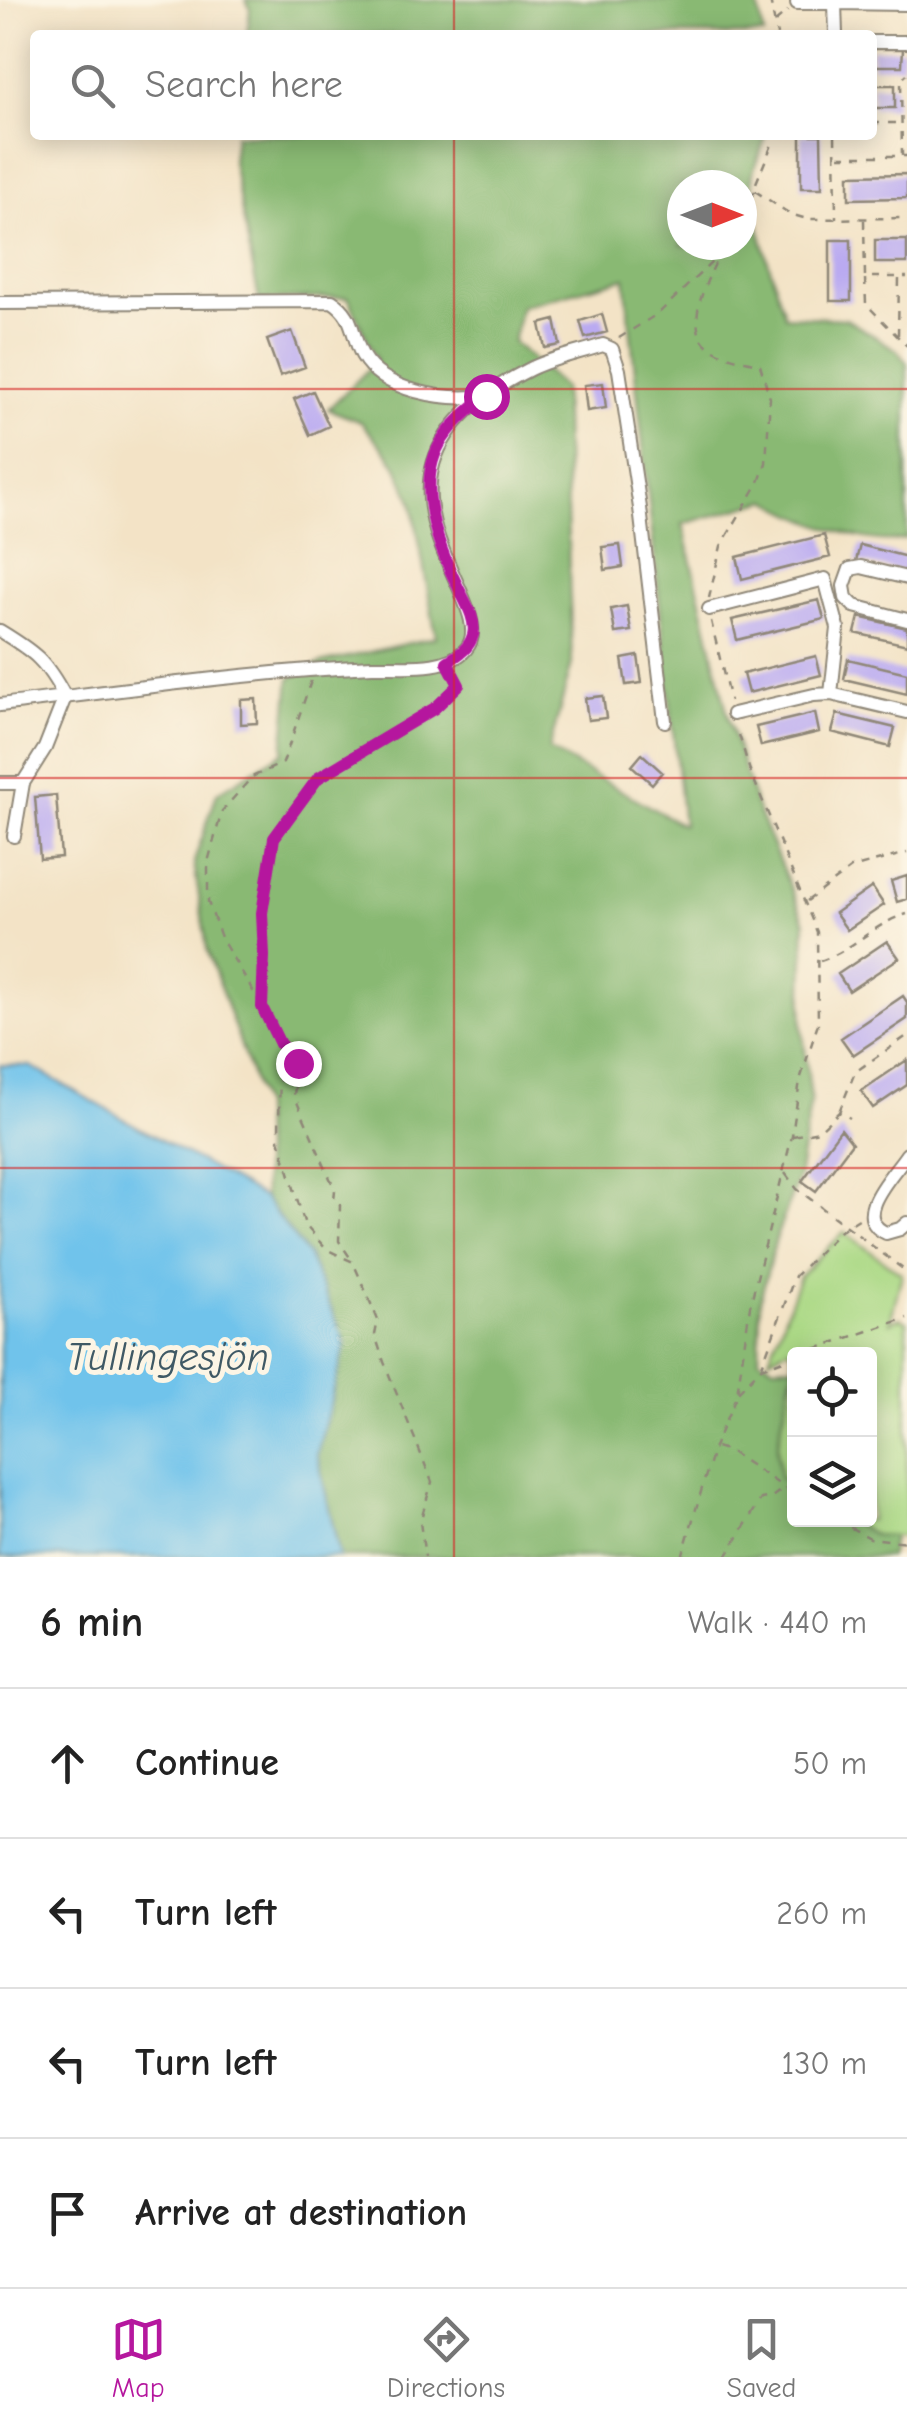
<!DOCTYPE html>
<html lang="en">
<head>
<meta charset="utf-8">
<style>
  body { margin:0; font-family:"Comic Neue",sans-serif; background:#f2f2f2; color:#222 }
  .controls { position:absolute; right:30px; bottom:30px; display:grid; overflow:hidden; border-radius:10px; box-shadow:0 5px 25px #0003 }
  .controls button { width:90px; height:90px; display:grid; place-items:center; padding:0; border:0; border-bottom:2px solid #e0e0e0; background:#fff; color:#222; font:50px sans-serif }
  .compass { position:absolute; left:667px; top:170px; width:90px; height:90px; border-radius:50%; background:#fff; box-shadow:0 5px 25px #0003; rotate:90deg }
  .stop { position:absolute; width:30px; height:30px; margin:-22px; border:8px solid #b5179e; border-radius:50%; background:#fff }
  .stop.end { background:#b5179e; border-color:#fff; box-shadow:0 2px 10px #0008 }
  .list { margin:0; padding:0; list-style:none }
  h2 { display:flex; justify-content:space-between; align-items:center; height:130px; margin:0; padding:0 40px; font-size:42px }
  h2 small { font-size:32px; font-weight:400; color:#767676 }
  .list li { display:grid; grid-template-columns:65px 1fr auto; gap:30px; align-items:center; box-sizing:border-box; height:150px; padding:0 40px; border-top:2px solid #e0e0e0 }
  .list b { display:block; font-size:38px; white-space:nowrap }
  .list em { font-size:32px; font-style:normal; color:#767676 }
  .icon { flex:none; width:55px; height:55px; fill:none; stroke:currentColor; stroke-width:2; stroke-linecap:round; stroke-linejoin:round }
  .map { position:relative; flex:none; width:907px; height:1557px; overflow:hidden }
  .search { position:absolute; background:#fff; box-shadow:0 5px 25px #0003; left:30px; right:30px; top:30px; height:110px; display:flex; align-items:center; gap:25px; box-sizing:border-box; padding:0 35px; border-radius:10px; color:#767676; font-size:38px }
  .sheet { height:730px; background:#fff }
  nav { display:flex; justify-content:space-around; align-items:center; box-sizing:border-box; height:140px; border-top:2px solid #e0e0e0; background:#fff; font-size:28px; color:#767676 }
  nav a { display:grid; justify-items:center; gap:5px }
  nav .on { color:#b5179e }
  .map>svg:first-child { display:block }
</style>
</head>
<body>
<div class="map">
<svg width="907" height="1557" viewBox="0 0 907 1557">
  <rect width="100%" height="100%" fill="#fcf5e5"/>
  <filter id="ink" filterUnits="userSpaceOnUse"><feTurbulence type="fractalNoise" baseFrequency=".01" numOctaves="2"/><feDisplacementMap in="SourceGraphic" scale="20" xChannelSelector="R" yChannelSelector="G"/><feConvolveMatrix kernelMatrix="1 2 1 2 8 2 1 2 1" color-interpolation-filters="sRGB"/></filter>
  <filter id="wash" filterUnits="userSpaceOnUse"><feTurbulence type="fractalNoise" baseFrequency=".0048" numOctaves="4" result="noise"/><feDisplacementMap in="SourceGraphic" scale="40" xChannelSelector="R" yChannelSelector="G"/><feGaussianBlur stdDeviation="2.25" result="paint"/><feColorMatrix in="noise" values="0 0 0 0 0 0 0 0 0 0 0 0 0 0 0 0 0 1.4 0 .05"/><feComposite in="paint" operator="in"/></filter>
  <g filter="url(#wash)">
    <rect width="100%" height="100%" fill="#f3e3c6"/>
    <path fill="#acd986" stroke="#6c8258" stroke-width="2.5" d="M844,1232L902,1274L890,1322L899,1318L907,1321V1537L874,1535L848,1520H870V1354H794V1487L780,1478L777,1447L794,1365L790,1347L769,1358L800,1276Z"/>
    <path fill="#89b973" stroke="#5a724f" stroke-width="2.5" fill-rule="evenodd" d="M246,0H757L764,35H247L250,9Z
      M235,135H765C763,150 757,158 753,172C746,199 776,287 785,316L846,319L897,350L907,363V539C865,547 804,521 768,500L683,524L729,721L756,806L805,922L802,1026L811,1099L798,1178L777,1235L760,1300L759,1358L774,1366L794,1365L777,1447L780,1478L794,1487V1520H848L874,1535L893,1536L890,1557H340L317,1454L346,1343L308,1256L264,1198L262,1106L207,949L194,862L217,793L283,752L290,678L321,663L436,637L412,501L395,463L361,422L328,409L377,361L348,297L259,300L232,161ZM682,185H742V245H682ZM625,278L683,824L682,825L549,750L572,663L563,387L513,342L521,306Z"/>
    <path fill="#6fc3eb" stroke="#4d778b" stroke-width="2.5" d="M0,1065L30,1066L264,1198L308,1256L346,1343L317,1454L340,1557H0Z"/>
    <g id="blocks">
      <path fill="#baaaf1" d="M872,49H903L902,66H872Z
        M872,85H895V108H872Z
        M801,135H821L822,188H801Z
        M907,174V198L849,199V175Z
        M830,240H851V301H830Z
        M875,240H907V263H875Z
        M602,314L607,332L585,338L580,321Z
        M555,320L560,345L545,348L540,324Z
        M292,331L305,367L280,376L267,340Z
        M603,383L606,408L587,411L584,385Z
        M313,391L329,426L310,435L294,399Z
        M824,535L830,557L742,579L737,557Z
        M620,545L623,567L605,570L602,547Z
        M860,545L907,557V573L856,561Z
        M819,600L824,619L737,640L732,620Z
        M627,606L631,631L615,633L611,609Z
        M859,617L907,628V645L855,633Z
        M638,656L642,683L626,685L622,659Z
        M816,656L821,675L748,693L743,674Z
        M848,659L907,673V694L844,679Z
        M603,696L606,718L588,720L585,698Z
        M256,699L257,723L241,724V700Z
        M815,713L819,732L761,746L756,727Z
        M837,714L895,728L890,747L832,732Z
        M642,754L662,772L652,784L632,766Z
        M56,795L61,857L40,859L35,797Z
        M907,876V899L897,902L891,881Z
        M872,887L884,905L847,930L835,913Z
        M887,941L899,958L849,991L838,974Z
        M903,996L907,1002V1019L853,1055L841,1038Z
        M907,1060V1085L873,1108L861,1091Z
        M841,1129L852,1143L816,1191L802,1181Z"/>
    </g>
  </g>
  <g filter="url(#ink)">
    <use href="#blocks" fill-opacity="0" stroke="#8f8778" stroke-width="2.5"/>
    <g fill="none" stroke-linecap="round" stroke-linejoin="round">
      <g stroke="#8f8778" stroke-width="16">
        <path id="minor" d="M797,3H835
          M836,35L835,3L907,4
          M872,42H907
          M0,303L332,301C355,316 350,332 362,355C383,392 445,401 485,396
          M907,578L861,567L850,569L844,586L846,598L854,606L907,620
          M709,609L825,579L838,628L831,694
          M0,631C36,653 45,660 65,697L45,748L23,783H0
          M0,705C123,690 248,672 372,666C400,665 446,672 466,649C507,602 323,472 530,369C552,358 579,353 603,345L612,349L619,370L640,508L665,721
          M733,714L814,695L831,694L907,712
          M14,836L23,783
          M907,1154C894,1174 849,1217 886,1233L900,1229L907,1223"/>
      </g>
      <path stroke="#8f8778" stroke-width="2.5" stroke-dasharray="8 8" stroke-linecap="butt" d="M770,0L777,35
        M775,22L788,11
        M872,123H900
        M835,135L836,218
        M839,156H907
        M902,156L901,80L907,74
        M755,191L790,214L807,219L907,218
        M742,211L755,191L756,183L776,135
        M864,220L865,277H907
        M865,279L866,304L907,346
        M898,335L899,278
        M619,338L659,313L713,261
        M709,598L721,546L759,482L766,463L770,398L760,365C744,360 722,357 708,346C681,324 712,269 725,245
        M711,621L730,701
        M311,681L283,763L252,777L222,811L208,862V902L222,940L256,996L280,1045L279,1139L305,1225L326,1249L353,1262L378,1320L375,1335L384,1362L432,1482L420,1522L425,1557
        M807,901L851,868L907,853
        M820,961C852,951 874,923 907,914
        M262,1006L265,955L262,913L273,838L319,778L435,708L459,685L452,673
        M281,1046L298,1063L294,1095L335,1190L334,1200L340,1205L339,1241L351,1259
        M839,1112L855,1072L907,1036
        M793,1136L819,1131L839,1112L850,1118
        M785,1173L797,1189L907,1272
        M800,1354L907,1318
        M761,1368L795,1276L841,1230L862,1217
        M738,1392L761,1368L794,1356
        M716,1447L729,1451L794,1494
        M836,1520L870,1538L907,1542
        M682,1557L714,1447L737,1394L750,1306L792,1136L800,1080L818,1024L817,932L749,768L737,728
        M726,1557L761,1499L772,1497L785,1487"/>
      <use href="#minor" stroke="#fff" stroke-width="12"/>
    </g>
  </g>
  <g fill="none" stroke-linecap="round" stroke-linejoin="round" filter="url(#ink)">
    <path stroke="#b5179e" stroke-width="12" d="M298,1063L280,1044L262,1007L264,956L262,913L274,838L318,778L435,708L459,685L447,662C458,655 469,649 473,635C477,619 464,600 457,585C437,544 414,482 443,439C454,422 471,409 486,396"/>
  </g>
  <path fill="none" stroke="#d62828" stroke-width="2.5" stroke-opacity="0.55" d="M454,0V35M454,135V1557M0,389H907M0,778H907M0,1168H907"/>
  <g text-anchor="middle" stroke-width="10" stroke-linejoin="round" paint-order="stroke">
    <g font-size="40" font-style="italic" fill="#3f5965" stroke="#fcf5e5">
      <text x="168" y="1370">Tullingesjön</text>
    </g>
  </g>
</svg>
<div class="controls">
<button><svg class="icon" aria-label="locate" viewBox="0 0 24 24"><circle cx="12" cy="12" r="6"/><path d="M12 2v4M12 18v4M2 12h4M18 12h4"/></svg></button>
<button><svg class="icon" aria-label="layers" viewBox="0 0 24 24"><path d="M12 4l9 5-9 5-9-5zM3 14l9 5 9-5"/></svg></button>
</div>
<svg class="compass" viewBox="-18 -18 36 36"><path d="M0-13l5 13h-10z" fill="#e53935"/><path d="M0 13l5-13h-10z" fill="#767676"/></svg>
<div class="stop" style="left:486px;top:396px"></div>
<div class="stop end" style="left:298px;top:1063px"></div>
<div class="search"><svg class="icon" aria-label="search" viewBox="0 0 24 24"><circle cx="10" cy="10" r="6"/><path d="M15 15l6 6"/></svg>Search here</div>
</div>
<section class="sheet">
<h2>6 min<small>Walk · 440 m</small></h2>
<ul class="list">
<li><svg class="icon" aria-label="ahead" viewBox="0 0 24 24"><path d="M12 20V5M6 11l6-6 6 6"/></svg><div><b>Continue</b></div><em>50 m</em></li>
<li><svg class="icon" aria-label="left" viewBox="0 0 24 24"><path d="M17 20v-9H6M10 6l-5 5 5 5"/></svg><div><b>Turn left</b></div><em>260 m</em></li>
<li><svg class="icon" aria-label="left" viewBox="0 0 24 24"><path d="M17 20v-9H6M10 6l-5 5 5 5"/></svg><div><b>Turn left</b></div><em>130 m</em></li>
<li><svg class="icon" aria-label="arrive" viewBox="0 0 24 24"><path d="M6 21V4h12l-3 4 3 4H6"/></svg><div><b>Arrive at destination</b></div></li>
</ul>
</section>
<nav>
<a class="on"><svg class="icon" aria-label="map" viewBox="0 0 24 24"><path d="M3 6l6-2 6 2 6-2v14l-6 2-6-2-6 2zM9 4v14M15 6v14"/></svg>Map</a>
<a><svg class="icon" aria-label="directions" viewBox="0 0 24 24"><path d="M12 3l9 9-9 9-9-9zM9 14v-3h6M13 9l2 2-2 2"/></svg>Directions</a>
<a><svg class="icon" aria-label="saved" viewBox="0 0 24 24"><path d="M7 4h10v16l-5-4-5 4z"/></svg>Saved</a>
</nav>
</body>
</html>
